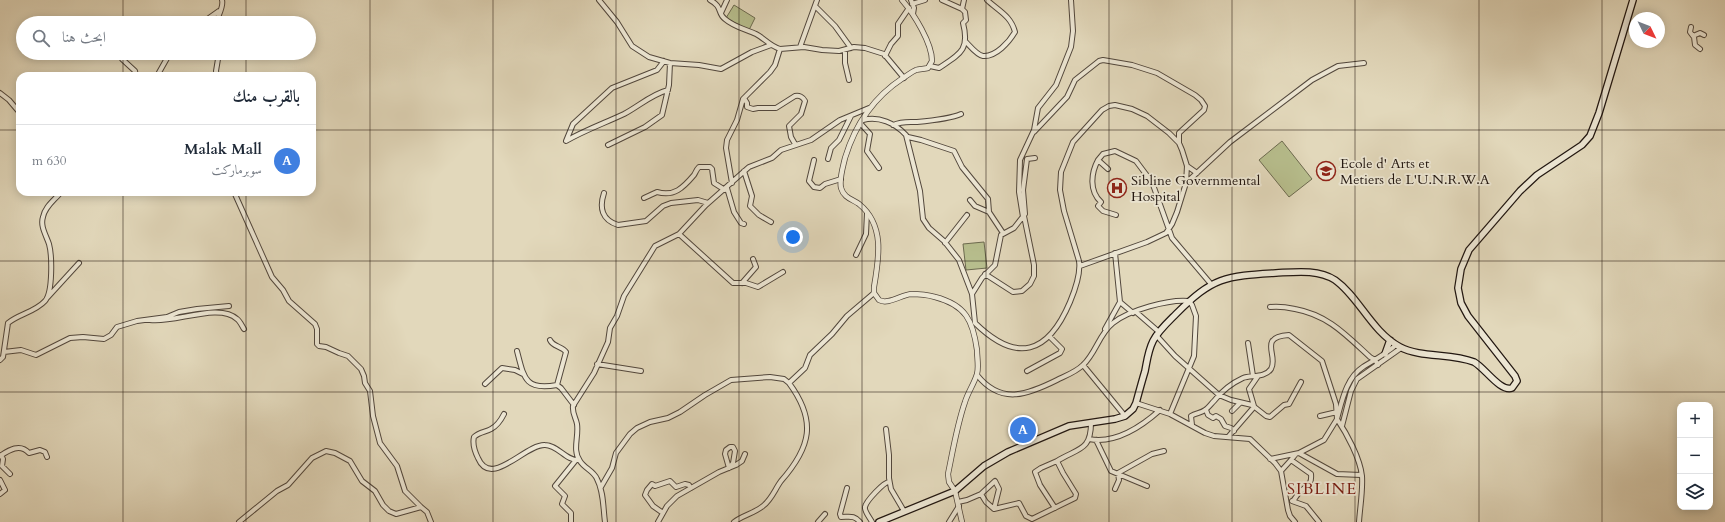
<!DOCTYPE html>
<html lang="ar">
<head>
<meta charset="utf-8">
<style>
  body { margin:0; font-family:Cardo,Amiri,serif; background:#f2f2f3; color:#1f2937; direction:rtl }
  .controls { position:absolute; right:12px; bottom:12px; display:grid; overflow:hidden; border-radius:8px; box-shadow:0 2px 10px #0003 }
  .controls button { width:36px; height:36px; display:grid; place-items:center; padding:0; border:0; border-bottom:1px solid #e0e1e3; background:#fff; color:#1f2937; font:20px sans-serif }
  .compass { position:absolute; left:1629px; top:12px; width:36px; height:36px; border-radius:50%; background:#fff; box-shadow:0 2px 10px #0003; rotate:133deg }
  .you { position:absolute; left:793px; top:237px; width:14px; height:14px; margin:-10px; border:3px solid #fff; border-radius:50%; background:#1a73e8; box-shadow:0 0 0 6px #1a73e833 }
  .badge { display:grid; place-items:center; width:26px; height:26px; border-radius:50%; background:#111827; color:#fff; font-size:13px; font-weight:700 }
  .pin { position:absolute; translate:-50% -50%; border:2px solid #fff; box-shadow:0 1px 4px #0006 }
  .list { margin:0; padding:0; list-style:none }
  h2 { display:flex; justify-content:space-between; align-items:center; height:52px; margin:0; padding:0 16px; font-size:17px }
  h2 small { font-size:13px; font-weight:400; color:#747a83 }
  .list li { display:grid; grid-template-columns:26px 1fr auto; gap:12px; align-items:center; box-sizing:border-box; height:72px; padding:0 16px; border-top:1px solid #e0e1e3 }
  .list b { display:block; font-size:15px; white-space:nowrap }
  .list p { margin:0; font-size:13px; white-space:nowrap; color:#747a83 }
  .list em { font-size:13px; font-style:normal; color:#747a83 }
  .icon { flex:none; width:22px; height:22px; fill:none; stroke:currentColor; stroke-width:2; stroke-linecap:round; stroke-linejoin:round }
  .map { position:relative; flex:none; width:1725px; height:522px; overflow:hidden; direction:ltr }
  .search { position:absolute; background:#fff; box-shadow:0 2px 10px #0003; left:16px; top:16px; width:300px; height:44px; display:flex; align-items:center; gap:10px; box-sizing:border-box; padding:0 14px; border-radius:22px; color:#747a83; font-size:15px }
  .panel { position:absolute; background:#fff; box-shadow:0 2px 10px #0003; left:16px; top:72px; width:300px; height:124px; border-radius:12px; direction:rtl }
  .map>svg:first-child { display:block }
</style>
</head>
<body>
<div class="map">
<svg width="1725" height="522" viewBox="0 0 1725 522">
  <rect width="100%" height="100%" fill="#e2d8bb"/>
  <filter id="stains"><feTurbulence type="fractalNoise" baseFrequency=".005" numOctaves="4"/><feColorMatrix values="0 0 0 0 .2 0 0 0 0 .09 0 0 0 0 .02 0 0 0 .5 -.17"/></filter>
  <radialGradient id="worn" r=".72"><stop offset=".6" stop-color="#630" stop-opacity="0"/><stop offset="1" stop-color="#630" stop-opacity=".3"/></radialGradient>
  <path fill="#b7be8d" stroke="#6c6a4f" d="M734,5L755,18L749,30L726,18Z
    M1282,141L1312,179L1289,197L1259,160Z
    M984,242L987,268L966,270L963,244Z"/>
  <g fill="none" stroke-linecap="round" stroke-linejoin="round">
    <g stroke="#52473c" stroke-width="6">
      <path id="minor" d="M599,0L617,22L632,46L649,57L670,63L699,65L721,69L752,52L771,45
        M710,0C723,7 717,13 725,19C734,27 745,29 756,34C764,38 770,46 780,49
        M911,0L914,8L913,14
        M942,0L962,9
        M912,4L925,0
        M815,6L835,26L851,48
        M721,13L727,0
        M202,23L219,11
        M216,23C218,15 224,7 222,0
        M1691,27L1690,32L1693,36L1700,33L1704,35
        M1694,37L1695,45L1700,49
        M966,42C970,46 977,55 983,56C996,57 1009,42 1015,32C1011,16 999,11 987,0
        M800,47L817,0
        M845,50V63L849,80
        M885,56L891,44L898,36V24L909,8
        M122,59L135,71L136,76
        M664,61L657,70L612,88L573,124L566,141C585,130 605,123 624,114C639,106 652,94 668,90
        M930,66L939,68C960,54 970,50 963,23L966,20L965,12L962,9L964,0
        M157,76L170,53
        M217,76L216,71L219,53
        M0,93L9,100L20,113
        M744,98L747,103V107L753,109L758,108H776L795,96C799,95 803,97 805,101L801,114L789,126L791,137L795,144
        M863,120C879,116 895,123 906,135L920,191L923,219L929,228L944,241L959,260L972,294L975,323C1017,364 1048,354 1070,302C1075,290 1081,274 1079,261L1064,211L1060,190L1061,172L1073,142L1102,110L1109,106L1115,105L1132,109L1147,116L1169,133L1179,143L1182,150L1187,166L1186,183L1177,212L1172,224L1166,233L1147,242L1080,266
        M861,124L870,134L867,151L879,168
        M893,125C902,121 908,122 917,122C928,121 952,118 961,114
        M1034,132L1067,97L1075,80L1099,61L1103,60L1132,65L1157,73L1195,95L1201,100L1205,106L1204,110L1179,133V143
        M908,137L921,140L954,151L962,167L988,199L989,212L1003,233
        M608,145L645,127L662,115L669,85L670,63
        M828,159L831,148L839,140L851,116
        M814,160L809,181L814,187L820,188L825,184L841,179
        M1098,160C1091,173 1089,191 1101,202L1098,206L1103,211L1116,215
        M1187,166L1197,173
        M1108,169L1098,160L1103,154L1115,151L1136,161L1145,173L1152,182L1172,238L1211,284
        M744,171L752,196L750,206L759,215L771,222
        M732,183L726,148L727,140L737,120L743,99L770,72L775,65L780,49L804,47L822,50L839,51L854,47L865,48L884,54L904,78
        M1186,183L1230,142L1312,80L1338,66L1364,63
        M727,188L734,212L741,223L744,224
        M234,192L272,277L283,290L289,301L315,324L317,329V344L319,346L326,347L339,353L348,356L361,369L364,376L365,383L370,391L373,416L380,443L397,466L405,491L421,507L427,512L431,522
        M604,193C599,208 602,220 618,225L646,221L663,206L671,203L698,200L708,203
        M644,198L657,192C674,197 683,188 694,175C696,172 696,170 699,167H710L712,169L714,183L725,190
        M970,200L975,206L989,212
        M1023,217L1019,192L1020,160L1034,130L1038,108L1056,85L1071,47L1073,31L1071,0
        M679,234L733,283H746L758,287L783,272
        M945,243L967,215
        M1115,253L1120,302L1133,313
        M856,255L866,234L867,213
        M985,274L1013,292L1022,291L1030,284L1034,276V265L1024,216
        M742,283L756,267L753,259
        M972,294L982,278L995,265L1001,235L1014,228L1025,214L1023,190L1027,159L1035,158
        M47,298L79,263
        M1270,307C1278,306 1286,307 1295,309C1328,315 1346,335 1370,357L1375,360L1378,365
        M1136,312L1159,332
        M150,320C173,324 219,302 237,319C240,321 242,326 244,329
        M1105,329L1120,302
        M1156,335L1175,356L1219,395L1231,400L1252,405L1266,416L1270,417L1284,405L1289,404L1301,382
        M550,340C553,347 562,346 566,352L557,385
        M1248,343L1253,376
        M517,351C524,378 525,391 557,385L561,388L574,405
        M4,352L21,350L36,355L70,338L83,337L104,339L111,335L117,327L137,321L167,317L179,312L197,309L229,306
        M0,360L3,357L8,323C19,314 35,312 45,301C53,292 52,255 49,244C46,235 40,226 43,217C45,206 55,200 61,192
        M597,364L641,371
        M1083,365L1125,416
        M1027,371L1060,353L1062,349L1050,337
        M977,375C1001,405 1027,395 1057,380C1065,376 1076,372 1083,365C1096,353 1099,334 1113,323C1129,310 1169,299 1189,301L1192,305L1196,316L1194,356L1170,414
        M485,384L502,368L515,370L523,374
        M1136,403L1170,414L1205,433L1214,436L1250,439L1275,463L1281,471L1288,510L1290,516L1295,522
        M1254,406L1249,389L1258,376
        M1206,410L1208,415L1213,418L1216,416L1221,419L1225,426L1231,428L1234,431
        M1232,411L1240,403
        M504,414C501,420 497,426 491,429C486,432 479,432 474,437C472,445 475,452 478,458C491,489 525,444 545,445C558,445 566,461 579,460
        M1320,416L1337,412
        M1192,425L1191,416C1196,413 1201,413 1205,410C1208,408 1211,404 1214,401C1221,392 1232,383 1243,378C1251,375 1265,378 1271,369C1279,356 1257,337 1289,335L1322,361L1336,404L1337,419L1324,440L1299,453L1270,459
        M1342,426L1351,391L1357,379L1401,348
        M886,429L889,455V478L891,489L904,511
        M1228,437L1254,407
        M1089,439C1115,444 1141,427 1160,410
        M1096,440L1111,471L1147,486
        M730,447H733L735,451L733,463L729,468L725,454L726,450Z
        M1299,453L1337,474L1361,475
        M1,455L3,459L2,466L10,474
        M0,456C9,450 20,443 29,453L40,450L45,452L47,457
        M1281,471L1291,460
        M0,480L5,490L0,494
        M601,487L612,468L616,453L630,434L637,428L650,422L668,418L680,412L705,395L731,380L770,377L784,379L789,383
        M847,488L840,514L841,517C850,517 854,515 860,522
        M1115,489L1119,480L1118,473L1152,454L1164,451
        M981,494L986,502L994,509L1019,503L1026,516L1032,519L1075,498L1076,494L1063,473L1057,461C1078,448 1091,451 1091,423
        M1292,501L1306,506L1319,522
        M1293,501C1296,497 1298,493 1302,490C1308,485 1312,484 1311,474L1291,460L1295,455
        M958,502L967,500L981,494L995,481L999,489L994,509
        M1055,508L1040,485L1035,472L1041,468L1057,461
        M663,513L653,506L645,495L647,490L652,484L655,486L670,481L676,487L685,484L689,485L691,488
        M239,522L277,491L288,485L312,458L326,451L335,453L350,461L362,481L375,491L383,505L389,511L396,514L421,507
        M571,522V513L562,504L565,496L555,486L576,460
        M605,522C603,508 604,492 597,479C594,471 584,468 580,461C572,450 579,437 577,424C576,418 572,413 573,406L594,373L608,342L610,328L617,316L624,296L655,246L679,234L706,205L749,167L772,158L781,150L811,140L840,120L869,108
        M658,522L667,506L677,496L719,472L736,465L742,461L745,454
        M734,522C743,515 755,513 763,506C772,499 775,489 781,481C811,447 817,421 789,383L805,368L810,355L832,334L847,316L874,293
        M818,522L825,514
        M872,522C870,518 864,511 865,507C866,501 884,482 889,482
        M949,522L959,506
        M1359,522C1360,507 1363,491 1362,476C1360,458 1347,434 1337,419C1342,401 1346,378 1363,367C1374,360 1386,354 1396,345"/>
    </g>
    <g stroke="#52473c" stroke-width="6">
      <path id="tertiary" d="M902,0C914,14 932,43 932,61L928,68C924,69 919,69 916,70C911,72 907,76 903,78C874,97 855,125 845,158C843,167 839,179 841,188C844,198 852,199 859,204C885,225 879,258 874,287V293L879,300C888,305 901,295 911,294C919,294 928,295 935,297C966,305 973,321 977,350C977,358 979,367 977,374C974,384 968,392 965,402C957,425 953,450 948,474L949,482L955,491L962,522"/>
    </g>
    <g stroke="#221711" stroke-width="8">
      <path id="secondary" d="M1385,354L1390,340
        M879,522L955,491L984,466L1008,452L1069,426L1115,419L1125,416L1133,409L1136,403C1139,392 1142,381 1145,371C1147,361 1148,351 1153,341C1158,331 1168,322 1176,314C1213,277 1225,276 1276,273C1295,272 1318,269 1335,280C1359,297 1371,331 1400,347C1421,358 1451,353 1474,362C1485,368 1500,392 1512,388L1517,381L1515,376L1468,316L1461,303L1458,288L1461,269L1469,250L1520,191L1537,175L1582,145L1590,136L1599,113L1633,0"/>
    </g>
    <use href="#minor" stroke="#ece6d3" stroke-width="4"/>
    <use href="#tertiary" stroke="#ece6d3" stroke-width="4.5"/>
    <use href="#secondary" stroke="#ece6d3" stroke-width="5.5"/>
  </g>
  <path fill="none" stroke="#221711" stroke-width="1" stroke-opacity="0.55" d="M123,0V23M246,0V23M370,0V522M493,0V522M616,0V522M739,0V522M862,0V522M986,0V522M1109,0V522M1232,0V522M1355,0V522M1479,0V522M1602,0V522M123,53V76M246,53V76M0,130H20M312,130H1725M123,192V522M246,192V522M0,261H1725M0,392H1725"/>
  <defs>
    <g id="university-ring" transform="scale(1)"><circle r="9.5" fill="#ece6d3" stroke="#8f2418" stroke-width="1.5"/><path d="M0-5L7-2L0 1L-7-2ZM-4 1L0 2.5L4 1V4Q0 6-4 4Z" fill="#8f2418"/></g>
    <g id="hospital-ring" transform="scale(1)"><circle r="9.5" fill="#ece6d3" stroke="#8f2418" stroke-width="1.5"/><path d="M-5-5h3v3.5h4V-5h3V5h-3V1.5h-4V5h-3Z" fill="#8f2418"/></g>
  </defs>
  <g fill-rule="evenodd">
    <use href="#university-ring" x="1326" y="171"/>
    <use href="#hospital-ring" x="1117" y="188"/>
  </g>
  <g text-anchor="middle" stroke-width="3.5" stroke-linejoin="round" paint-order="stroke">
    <g font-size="14" fill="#221711" stroke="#ece6d3" text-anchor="start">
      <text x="1340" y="168">Ecole d' Arts et<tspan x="1340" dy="16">Metiers de L'U.N.R.W.A</tspan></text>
      <text x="1131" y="185">Sibline Governmental<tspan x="1131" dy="16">Hospital</tspan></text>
    </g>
    <g font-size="16" letter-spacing="1" fill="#7a1f14" stroke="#ece6d3">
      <text x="1322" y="494">SIBLINE</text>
    </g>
  </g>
  <rect width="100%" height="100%" filter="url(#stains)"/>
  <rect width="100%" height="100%" fill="url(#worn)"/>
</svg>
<div class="controls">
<button>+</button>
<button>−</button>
<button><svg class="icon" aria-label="layers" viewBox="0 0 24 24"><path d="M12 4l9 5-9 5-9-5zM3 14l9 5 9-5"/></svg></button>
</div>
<svg class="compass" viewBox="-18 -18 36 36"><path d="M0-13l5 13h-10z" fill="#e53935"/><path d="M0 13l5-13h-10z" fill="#747a83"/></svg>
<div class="you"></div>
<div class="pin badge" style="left:1023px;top:430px;background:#3f7fe0">A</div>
<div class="search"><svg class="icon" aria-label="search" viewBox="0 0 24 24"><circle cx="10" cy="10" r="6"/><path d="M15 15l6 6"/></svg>ابحث هنا</div>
<section class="panel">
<h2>بالقرب منك<small></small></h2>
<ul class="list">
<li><span class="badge" style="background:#3f7fe0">A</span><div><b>Malak Mall</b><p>سوبرماركت</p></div><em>630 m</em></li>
</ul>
</section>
</div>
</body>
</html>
